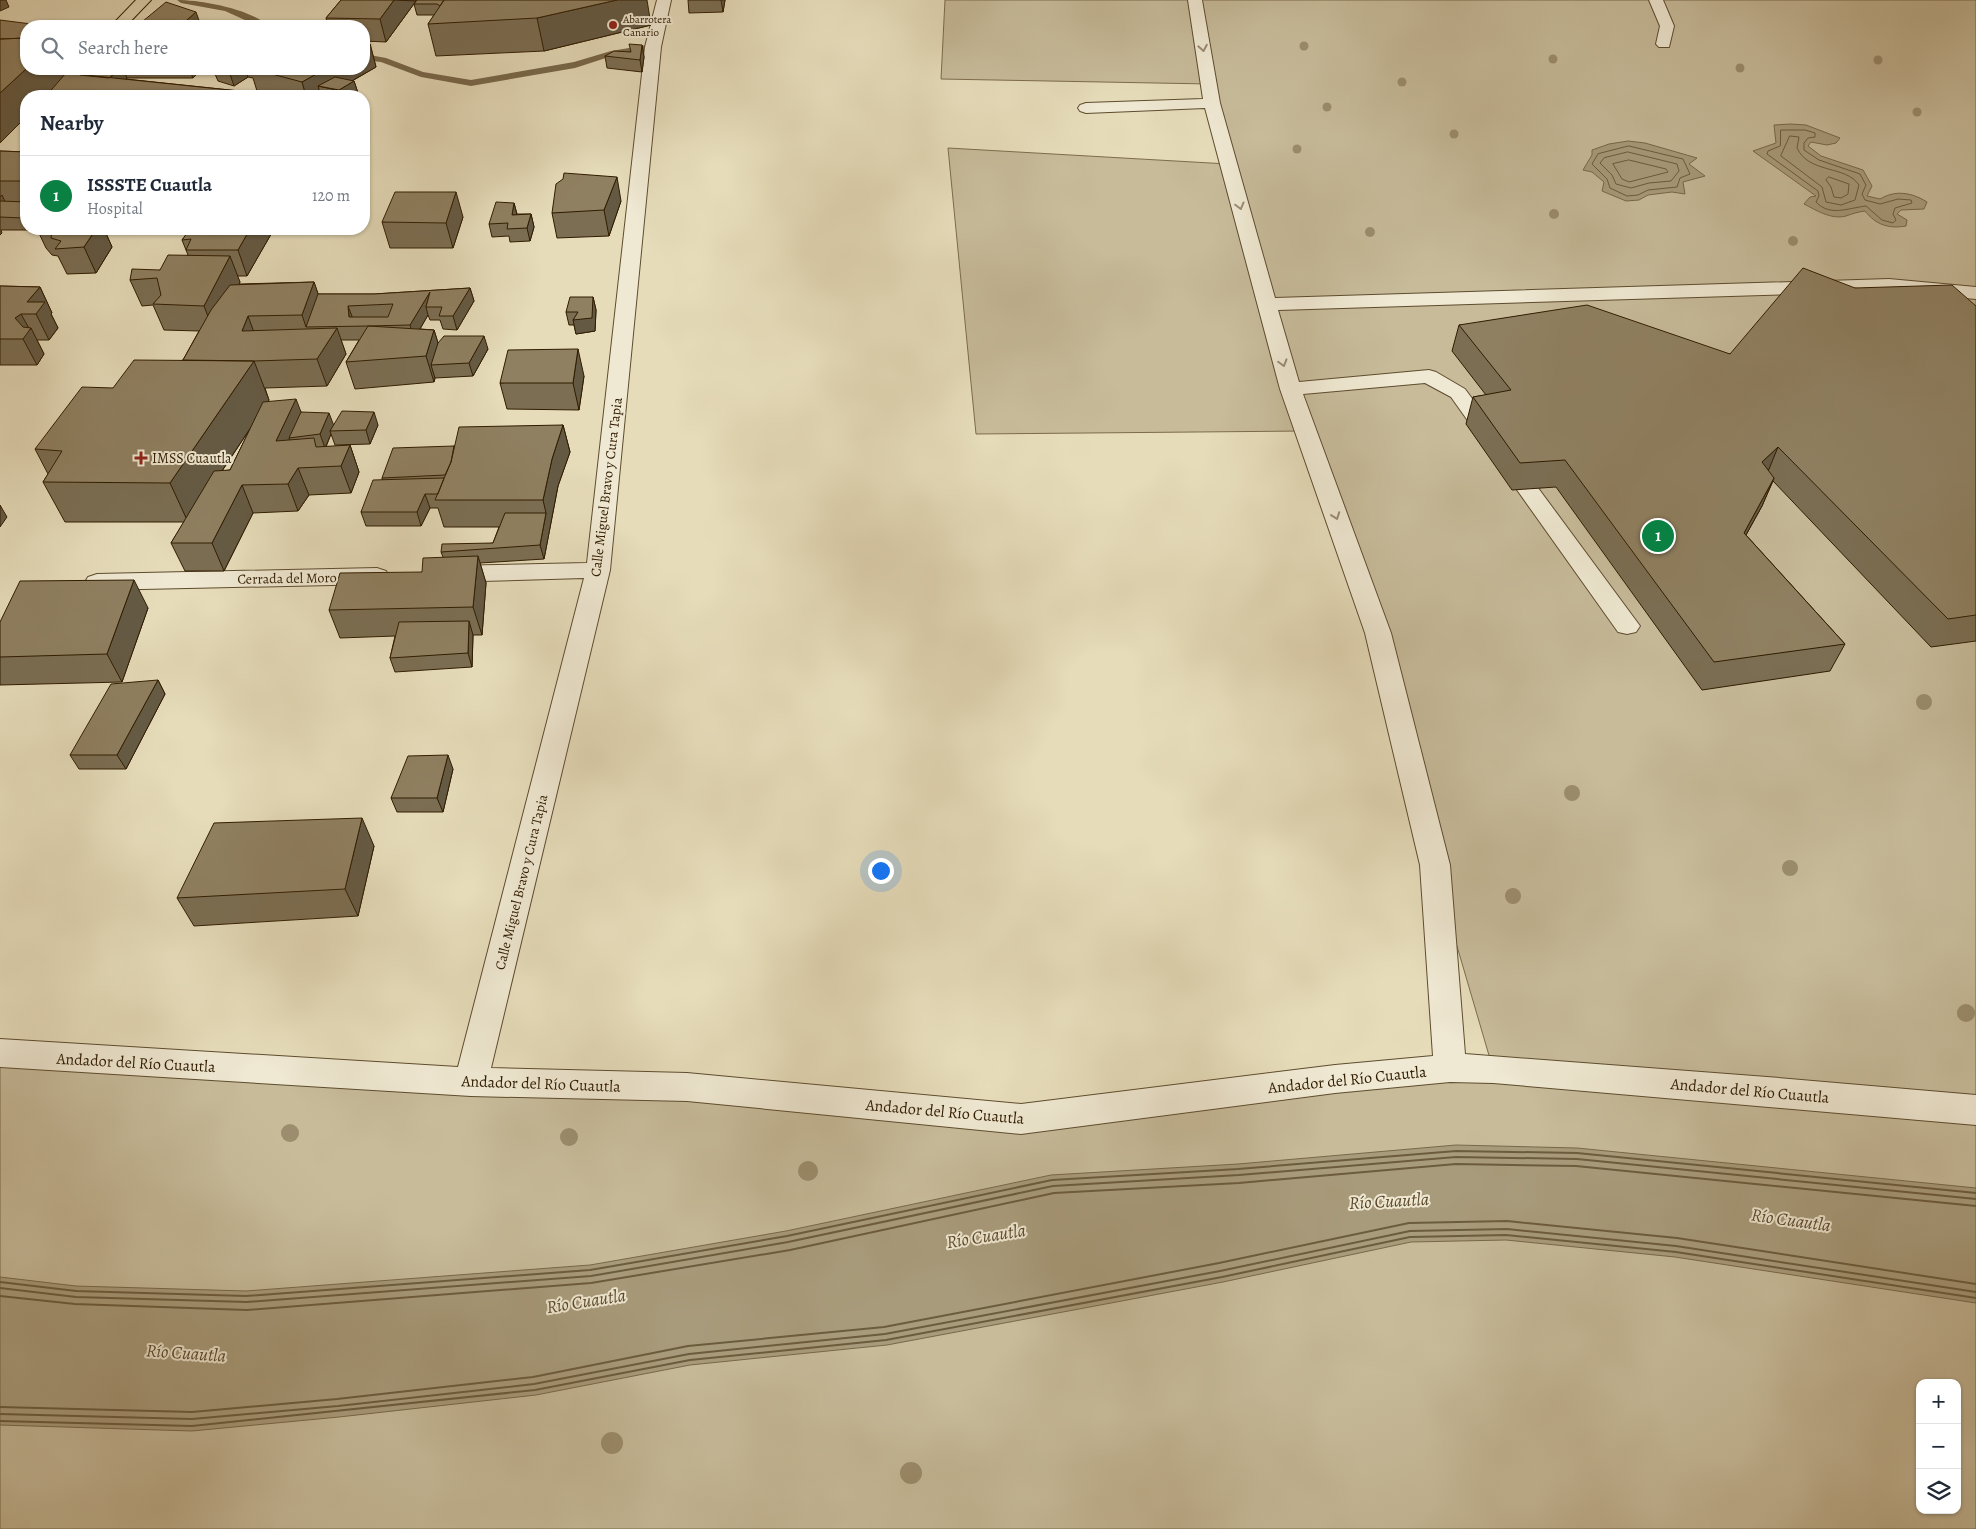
<!DOCTYPE html>
<html lang="en">
<head>
<meta charset="utf-8">
<style>
  body { margin:0; font-family:Alegreya,serif; background:#f6f6f7; color:#1f2937 }
  .controls { position:absolute; right:15px; bottom:15px; display:grid; overflow:hidden; border-radius:10px; box-shadow:0 1px 4px #0004 }
  .controls button { width:45px; height:45px; display:grid; place-items:center; padding:0; border:0; border-bottom:1px solid #e0e1e3; background:#fff; color:#1f2937; font:25px sans-serif }
  .you { position:absolute; left:880px; top:870px; width:18px; height:18px; margin:-12px; border:4px solid #fff; border-radius:50%; background:#1a73e8; box-shadow:0 0 0 8px #1a73e833 }
  .badge { display:grid; place-items:center; width:32px; height:32px; border-radius:50%; background:#0b8043; color:#fff; font-size:16px; font-weight:700 }
  .pin { position:absolute; translate:-50% -50%; border:2px solid #fff; box-shadow:0 1px 5px #0006 }
  .list { margin:0; padding:0; list-style:none }
  h2 { display:flex; justify-content:space-between; align-items:center; height:65px; margin:0; padding:0 20px; font-size:21px }
  h2 small { font-size:16px; font-weight:400; color:#747a83 }
  .list li { display:grid; grid-template-columns:32px 1fr auto; gap:15px; align-items:center; box-sizing:border-box; height:80px; padding:0 20px; border-top:1px solid #e0e1e3 }
  .list b { display:block; font-size:19px; white-space:nowrap }
  .list p { margin:0; font-size:16px; white-space:nowrap; color:#747a83 }
  .list em { font-size:16px; font-style:normal; color:#747a83 }
  .icon { flex:none; width:28px; height:28px; fill:none; stroke:currentColor; stroke-width:2; stroke-linecap:round; stroke-linejoin:round }
  .map { position:relative; flex:none; width:1976px; height:1529px; overflow:hidden }
  .search { position:absolute; background:#fff; box-shadow:0 1px 4px #0004; left:20px; top:20px; width:350px; height:55px; display:flex; align-items:center; gap:12px; box-sizing:border-box; padding:0 18px; border-radius:20px; color:#747a83; font-size:19px }
  .panel { position:absolute; background:#fff; box-shadow:0 1px 4px #0004; left:20px; top:90px; width:350px; height:145px; border-radius:20px }
  .map>svg:first-child { display:block }
</style>
</head>
<body>
<div class="map">
<svg width="1976" height="1529" viewBox="0 0 1976 1529">
  <rect width="100%" height="100%" fill="#e6dcba"/>
  <filter id="stains"><feTurbulence type="fractalNoise" baseFrequency=".004" numOctaves="4"/><feColorMatrix values="0 0 0 0 .2 0 0 0 0 .09 0 0 0 0 .02 0 0 0 .5 -.17"/></filter>
  <radialGradient id="worn" r=".72"><stop offset=".6" stop-color="#630" stop-opacity="0"/><stop offset="1" stop-color="#630" stop-opacity=".3"/></radialGradient>
  <path fill="#c7bb9a" stroke="#7c6c4d" fill-rule="evenodd" d="M945,0H1976V1529H0V1055L1021,1119L1493,1069L1306,431L976,434L948,148L1228,164L1209,84L941,79ZM1920,1383H1957V1510H1920Z"/>
  <path fill="#a89b7b" stroke="#78684a" d="M1790,124L1806,125L1840,138L1836,143L1827,145L1811,142L1808,146L1821,156L1863,170L1872,186L1867,196L1880,199C1895,190 1911,192 1927,202L1924,209L1901,210L1897,214L1907,220L1906,226C1889,229 1876,225 1865,211C1857,212 1852,214 1846,216C1831,220 1816,210 1804,204L1810,197L1816,196L1753,151L1776,143L1774,125Z
    M1628,141L1645,143L1697,158L1689,164L1705,176L1683,182L1685,194L1672,192L1648,195L1639,200L1626,201L1602,191L1604,182L1592,172L1583,170L1592,155V150L1609,144Z
    M1456,1145L1577,1148L1976,1188V1303L1675,1257L1506,1240L1411,1242L1223,1282L887,1345L690,1365L536,1395L339,1417L192,1431L0,1425V1277L76,1286L246,1291L590,1265L786,1231L1051,1175L1238,1164Z"/>
  <g fill="none" stroke-linecap="round" stroke-linejoin="round">
    <path stroke="#6c5c3e" stroke-width="1" d="M1781,130H1805L1815,133V137L1808,138L1804,143V150L1819,160L1860,174L1866,185L1862,194L1865,200L1880,204L1898,199L1911,200L1912,203L1895,208L1893,214L1896,220L1893,223L1882,220L1866,206C1848,208 1830,217 1816,202L1819,196L1818,191L1767,154L1768,151L1780,146Z
      M1790,136L1799,137L1797,148C1809,174 1846,165 1859,185L1855,200L1841,205L1826,202L1822,187L1781,156Z
      M1629,146L1683,159L1690,174L1680,178L1677,187L1648,190L1638,195L1627,196L1610,188L1607,179L1592,164L1598,154Z
      M1628,152L1677,164L1679,171L1671,181L1649,183L1631,188L1616,184L1612,175L1600,163L1604,158Z
      M1629,160L1666,169L1668,172L1629,182L1622,179L1613,164Z
      M1829,177L1849,184L1848,194L1841,198L1834,197L1831,187L1826,180Z"/>
    <path stroke="#6c5c3e" stroke-width="2" d="M0,1282L76,1291L246,1296L590,1270L787,1236L1052,1180L1238,1169L1456,1151L1577,1153L1976,1193
      M0,1288L76,1297L247,1302L591,1276L788,1242L1053,1186L1239,1175L1456,1157L1577,1159L1976,1199
      M0,1296L75,1304L247,1310L591,1283L790,1250L1054,1193L1239,1183L1456,1164L1576,1166L1976,1206
      M0,1407L192,1412L337,1399L533,1377L688,1346L884,1327L1219,1263L1409,1223L1507,1221L1677,1238L1976,1284
      M0,1414L192,1419L338,1406L534,1384L689,1354L885,1334L1220,1271L1410,1231L1507,1229L1676,1246L1976,1292
      M0,1421L192,1426L535,1390L690,1360L886,1340L1222,1277L1410,1237L1506,1235L1676,1252L1976,1298"/>
    <path fill="#78684a" fill-rule="evenodd" d="M177,0C202,0 250,9 269,26H258L225,11L181,3Z
      M653,44L656,45V49L612,56L575,68L471,86L421,77L381,62L364,60V54L386,58L423,72L471,80L574,62L611,51Z"/>
    <g stroke="#5e4c2e" stroke-width="2">
      <path id="minor" d="M657,0H671L661,47L610,570L491,1068L687,1073L1021,1104L1335,1065L1433,1056L1420,865L1365,633L1280,389L1205,108L1086,113L1080,111L1078,108L1080,105L1086,103L1203,99L1188,0H1202L1220,103L1275,298L1889,279L1976,287V299L1889,291L1278,310L1299,382L1429,370L1436,372L1465,389L1640,626L1636,632L1627,634L1618,632L1451,397L1425,383L1303,394L1391,633L1450,865L1465,1054L1767,1077L1976,1095V1125L1493,1083L1450,1082L1335,1093L1021,1134L687,1101L471,1096L0,1067V1039L458,1067L584,578L445,582L436,579L433,574L436,569L445,566L587,563L645,47Z
        M1649,0H1663L1674,26L1669,47H1659L1656,44L1660,26Z
        M377,568L386,571L389,576L386,581L377,584L97,590L88,587L85,582L88,577L97,574Z"/>
    </g>
    <g stroke="#301c00" stroke-width="2">
      <path id="major" d="M136,0H151L126,26H111Z
        M67,69H84L57,96H40Z"/>
    </g>
    <use href="#minor" fill="#efe8d2" fill-rule="evenodd"/>
    <use href="#major" fill="#e6dcba" fill-rule="evenodd"/>
  </g>
  <g fill="#9b8d6d">
    <circle cx="1304" cy="46" r="4.5"/>
    <circle cx="1553" cy="59" r="4.5"/>
    <circle cx="1878" cy="60" r="4.5"/>
    <circle cx="1740" cy="68" r="4.5"/>
    <circle cx="1402" cy="82" r="4.5"/>
    <circle cx="1327" cy="107" r="4.5"/>
    <circle cx="1917" cy="112" r="4.5"/>
    <circle cx="1454" cy="134" r="4.5"/>
    <circle cx="1297" cy="149" r="4.5"/>
    <circle cx="1554" cy="214" r="5"/>
    <circle cx="1370" cy="232" r="5"/>
    <circle cx="1793" cy="241" r="5"/>
    <circle cx="1924" cy="702" r="8"/>
    <circle cx="1572" cy="793" r="8"/>
    <circle cx="1790" cy="868" r="8"/>
    <circle cx="1513" cy="896" r="8"/>
    <circle cx="1966" cy="1013" r="9"/>
    <circle cx="290" cy="1133" r="9"/>
    <circle cx="569" cy="1137" r="9"/>
    <circle cx="808" cy="1171" r="10"/>
    <circle cx="612" cy="1443" r="11"/>
    <circle cx="911" cy="1473" r="11"/>
  </g>
  <path fill="#7b6e53" stroke="#301c00" fill-rule="evenodd" d="M341,0H416V1L386,42L364,41V26H328L326,18Z
    M417,0L651,25L544,51L436,56L428,24L434,15H417L414,4Z
    M688,0H725L723,12L689,13Z
    M0,20L26,69H73L74,70L70,74L80,75L85,69H364L370,44L376,67L352,81H354L358,93L353,96H276L257,91L253,78L248,77L234,86L218,81L215,74L199,72L193,78H127L126,79L239,91L240,96H26V117L0,143Z
    M642,45L644,57L642,72L607,68L605,56L631,52Z
    M26,118V128L23,121Z
    M0,151L26,152V229H30L29,230H1L2,233L0,235Z
    M621,201L609,236L557,238L552,213Z
    M514,203L517,214H531L534,227L530,241L510,242L509,236L492,237L489,224Z
    M463,217L453,248H390L382,222Z
    M37,229H104L112,247L96,273L67,274L58,256L52,255L46,248Z
    M187,229H274L247,276H237L240,282L239,284L314,282L318,294H374L470,288L474,301L457,330L443,329L440,320H430L428,315L420,329L434,330L438,343L488,349L473,376L435,378L434,382L355,389L346,362L359,340H341L346,354L327,386L265,388L269,400L268,402L301,412L334,425H378L370,444L335,445L331,434L326,447L350,445L359,472L351,493L309,495L298,511L253,513L224,571H185L171,543L184,522H65L43,482L48,474L35,449L113,388L183,360L199,331L164,330L153,305L142,306L130,280L160,270L188,255L182,240L188,232ZM250,429L230,470L222,471Z
    M0,286L40,287L52,313L51,314L58,328L49,340H37L44,354L37,365H0Z
    M1855,288L1976,306V641L1931,647L1773,481L1762,506L1746,535L1845,644L1830,671L1702,690L1556,487L1512,490L1466,424L1473,397L1486,395L1452,351L1459,325L1730,354Z
    M593,297L596,310L595,331L576,334L574,325H569L566,312Z
    M584,376L579,410L507,409L500,383Z
    M563,425L570,452L558,486L544,559L480,563L486,583L482,635H473L472,667L395,672L390,658L395,636L340,638L329,610L422,572L443,557L441,552L493,543L499,527H444L438,508H430L421,526H366L361,512L382,480V478L454,446Z
    M148,608L122,682L0,685V622Z
    M158,680L165,694L126,769H79L70,755Z
    M453,769L443,812H397L391,798Z
    M374,846L358,916L194,926L177,898Z"/>
  <path fill="#645a44" stroke="#301c00" d="M0,0H6L9,7L0,11Z
    M394,0L416,1L386,42L380,19Z
    M617,0H647L651,25L544,51L537,18Z
    M721,0H725L723,12Z
    M196,12L201,26H180Z
    M370,44L376,67L336,90L318,86L321,96H306L302,82L325,69H364V48Z
    M642,45L644,57L642,72L640,60Z
    M26,69H73L74,70L48,96H26V117L0,143V93Z
    M120,69H123L127,78L108,95L98,88Z
    M189,69H197L199,72L193,78Z
    M239,69H245L248,77L234,86L230,74Z
    M354,81L358,93L353,96H340L339,90Z
    M239,91L240,96H229Z
    M26,176V192L21,181Z
    M617,177L621,201L609,236L604,210Z
    M456,192L463,217L453,248L446,223Z
    M2,195L8,208L0,209V197Z
    M514,203L517,215H512Z
    M26,214V225L23,218Z
    M531,214L534,227L530,241L527,228Z
    M96,229H104L112,247L96,273L84,247Z
    M250,229H274L247,276L238,250Z
    M230,256L240,282L214,332L204,306Z
    M314,282L323,308L306,327L302,315Z
    M40,287L52,313L51,314L58,328L49,340L36,314L27,302Z
    M470,288L474,301L457,330L453,316Z
    M430,292L426,307L428,315L414,339L410,325Z
    M593,297L596,310L595,331L576,334L573,320Z
    M348,306L353,319L349,317Z
    M21,314L30,330L31,328L44,354L37,365L23,339L15,318Z
    M248,316L258,343L242,331Z
    M337,328L346,354L327,386L317,359Z
    M434,330L442,356L431,365L435,378L434,382L426,356Z
    M484,336L488,349L473,376L469,363Z
    M578,349L584,376L579,410L573,383Z
    M254,361L269,400L188,522L170,483Z
    M296,399L306,425L289,438L294,452L276,441Z
    M374,412L378,425L370,444L366,430Z
    M329,413L334,426L330,431L331,434L325,448L320,434Z
    M563,425L570,452L558,486L544,559L540,545L546,513L543,500L552,459Z
    M350,445L359,472L351,493L341,466Z
    M1778,447L1767,474L1762,462Z
    M298,468L309,495L298,511L288,484Z
    M1774,478L1762,506L1732,560L1744,533Z
    M242,485L253,513L224,571L212,543Z
    M425,494L430,508L421,526L417,512Z
    M0,505L7,517L0,527Z
    M478,556L486,583L482,635L473,607Z
    M134,580L148,608L122,682L107,654Z
    M469,621L473,635L472,667L468,653Z
    M158,680L165,694L126,769L117,755Z
    M448,755L453,769L443,812L437,798Z
    M362,818L374,846L358,916L345,889Z"/>
  <path fill="#8f8061" stroke="#301c00" fill-rule="evenodd" d="M341,0H394L380,19L326,18Z
    M417,0H444L440,6L437,4H414Z
    M444,0H617L537,18L428,24Z
    M166,2L196,12L180,26H137Z
    M0,20L47,26H26V38L0,39Z
    M206,23L215,26H202Z
    M26,38V69L0,93V39Z
    M364,42L370,44L364,48Z
    M629,44L642,45L640,60L605,56L614,51L631,52Z
    M85,69H120L109,78L80,75Z
    M214,69H239L230,74Z
    M253,69H325L302,82Z
    M66,73L239,91L229,96H119L97,94L93,96H46Z
    M335,77L354,81L339,90L318,86Z
    M0,151L26,152V176L21,181H0Z
    M564,173L617,177L604,210L552,213L556,184L563,179Z
    M395,192H456L446,223L382,222Z
    M0,201L26,202V214L23,218L0,217Z
    M496,202L514,203L512,215L531,214L527,228L507,229L508,223L489,224Z
    M40,229H96L84,247L55,249L61,241L51,238L52,231L41,230Z
    M190,229H250L238,250H186L191,239L182,240Z
    M168,255L230,256L204,306L153,304L161,295L157,278L130,280L132,269L160,270Z
    M1803,268L1855,288L1952,285L1976,306V615L1948,619L1778,447L1762,462L1774,478L1744,533L1845,644L1714,662L1565,460L1520,463L1473,397L1511,390L1459,325L1587,305L1730,354Z
    M314,282L302,315L248,316L242,331L337,328L317,359L254,361L183,360L211,310L230,285Z
    M0,286L40,287L27,302H45L36,314H21L15,318L23,327L31,328L23,339H0Z
    M470,288L453,316H439L442,307H426L430,292L410,325L368,326L306,327L318,294H374ZM393,304L388,317H349L348,306Z
    M570,297H593L592,318L573,320L578,312H566Z
    M368,326L434,330L426,356L346,362Z
    M444,336H484L469,363L431,365L438,343Z
    M578,349L573,383H500L508,350Z
    M134,360L254,361L170,483L43,482L62,451L35,449L82,387L113,388Z
    M296,399L276,441L314,438L316,447L350,445L341,466L298,468L288,484L242,485L212,543H171L214,471L230,470L263,402Z
    M342,411L374,412L366,430L330,431Z
    M301,412L329,413L320,434L289,438Z
    M563,425L552,459L543,500H435L451,462L459,427Z
    M454,446L451,462L445,475L382,478L393,448Z
    M444,478L438,494H425L417,512H361L373,480Z
    M505,513H546L540,545L441,552L442,544L493,543Z
    M478,556L473,607L329,610L340,573L422,572L423,558Z
    M134,580L107,654L0,657V622L20,581Z
    M469,621L468,653L390,658L399,622Z
    M158,680L117,755H70L111,684Z
    M448,755L437,798H391L408,756Z
    M362,818L345,889L177,898L214,823Z"/>
  <defs><path id="oneway-chevron" d="M-2-3.5L2.5 0L-2 3.5" fill="none" stroke-width="1.6" stroke-linecap="round" stroke-linejoin="round" transform="scale(1.25)"/></defs>
  <g stroke="#998c74">
    <use href="#oneway-chevron" transform="translate(1203 48) rotate(80)"/>
    <use href="#oneway-chevron" transform="translate(1240 206) rotate(75)"/>
    <use href="#oneway-chevron" transform="translate(1283 363) rotate(74)"/>
    <use href="#oneway-chevron" transform="translate(1336 516) rotate(70)"/>
  </g>
  <g fill="#8f2418" stroke="#efe8d2" stroke-width="2">
    <circle cx="613" cy="25" r="5"/>
    <path d="M138.5 450.5h5v5h5v5h-5v5h-5v-5h-5v-5h5z"/>
  </g>
  <g text-anchor="middle" stroke-width="4" stroke-linejoin="round" paint-order="stroke">
    <g font-size="11" fill="#301c00" stroke="#efe8d2" text-anchor="start">
      <text x="623" y="23">Abarrotera<tspan x="623" dy="13">Canario</tspan></text>
    </g>
    <g font-size="14" fill="#301c00" stroke="#efe8d2" text-anchor="start">
      <text x="152" y="463">IMSS Cuautla</text>
    </g>
    <g font-size="14" fill="#301c00" stroke="#efe8d2">
      <text transform="translate(606 487) rotate(-83)" y="5">Calle Miguel Bravo y Cura Tapia</text>
      <text transform="translate(287 578) rotate(-1)" y="5">Cerrada del Moro</text>
      <text transform="translate(521 882) rotate(-76)" y="5">Calle Miguel Bravo y Cura Tapia</text>
    </g>
    <g font-size="16" fill="#301c00" stroke="#efe8d2">
      <text transform="translate(136 1062) rotate(3)" y="6">Andador del Río Cuautla</text>
      <text transform="translate(1347 1079) rotate(-6)" y="6">Andador del Río Cuautla</text>
      <text transform="translate(541 1083) rotate(2)" y="6">Andador del Río Cuautla</text>
      <text transform="translate(1750 1090) rotate(5)" y="6">Andador del Río Cuautla</text>
      <text transform="translate(945 1111) rotate(5)" y="6">Andador del Río Cuautla</text>
    </g>
    <g font-size="18" font-style="italic" fill="#5a482b" stroke="#efe8d2">
      <text transform="translate(1389 1201) rotate(-3)" y="6">Río Cuautla</text>
      <text transform="translate(1791 1220) rotate(8)" y="6">Río Cuautla</text>
      <text transform="translate(986 1236) rotate(-9)" y="6">Río Cuautla</text>
      <text transform="translate(586 1301) rotate(-9)" y="6">Río Cuautla</text>
      <text transform="translate(186 1353) rotate(4)" y="6">Río Cuautla</text>
    </g>
  </g>
  <rect width="100%" height="100%" filter="url(#stains)"/>
  <rect width="100%" height="100%" fill="url(#worn)"/>
</svg>
<div class="controls">
<button>+</button>
<button>−</button>
<button><svg class="icon" aria-label="layers" viewBox="0 0 24 24"><path d="M12 4l9 5-9 5-9-5zM3 14l9 5 9-5"/></svg></button>
</div>
<div class="you"></div>
<div class="pin badge" style="left:1658px;top:536px">1</div>
<div class="search"><svg class="icon" aria-label="search" viewBox="0 0 24 24"><circle cx="10" cy="10" r="6"/><path d="M15 15l6 6"/></svg>Search here</div>
<section class="panel">
<h2>Nearby<small></small></h2>
<ul class="list">
<li><span class="badge">1</span><div><b>ISSSTE Cuautla</b><p>Hospital</p></div><em>120 m</em></li>
</ul>
</section>
</div>
</body>
</html>
